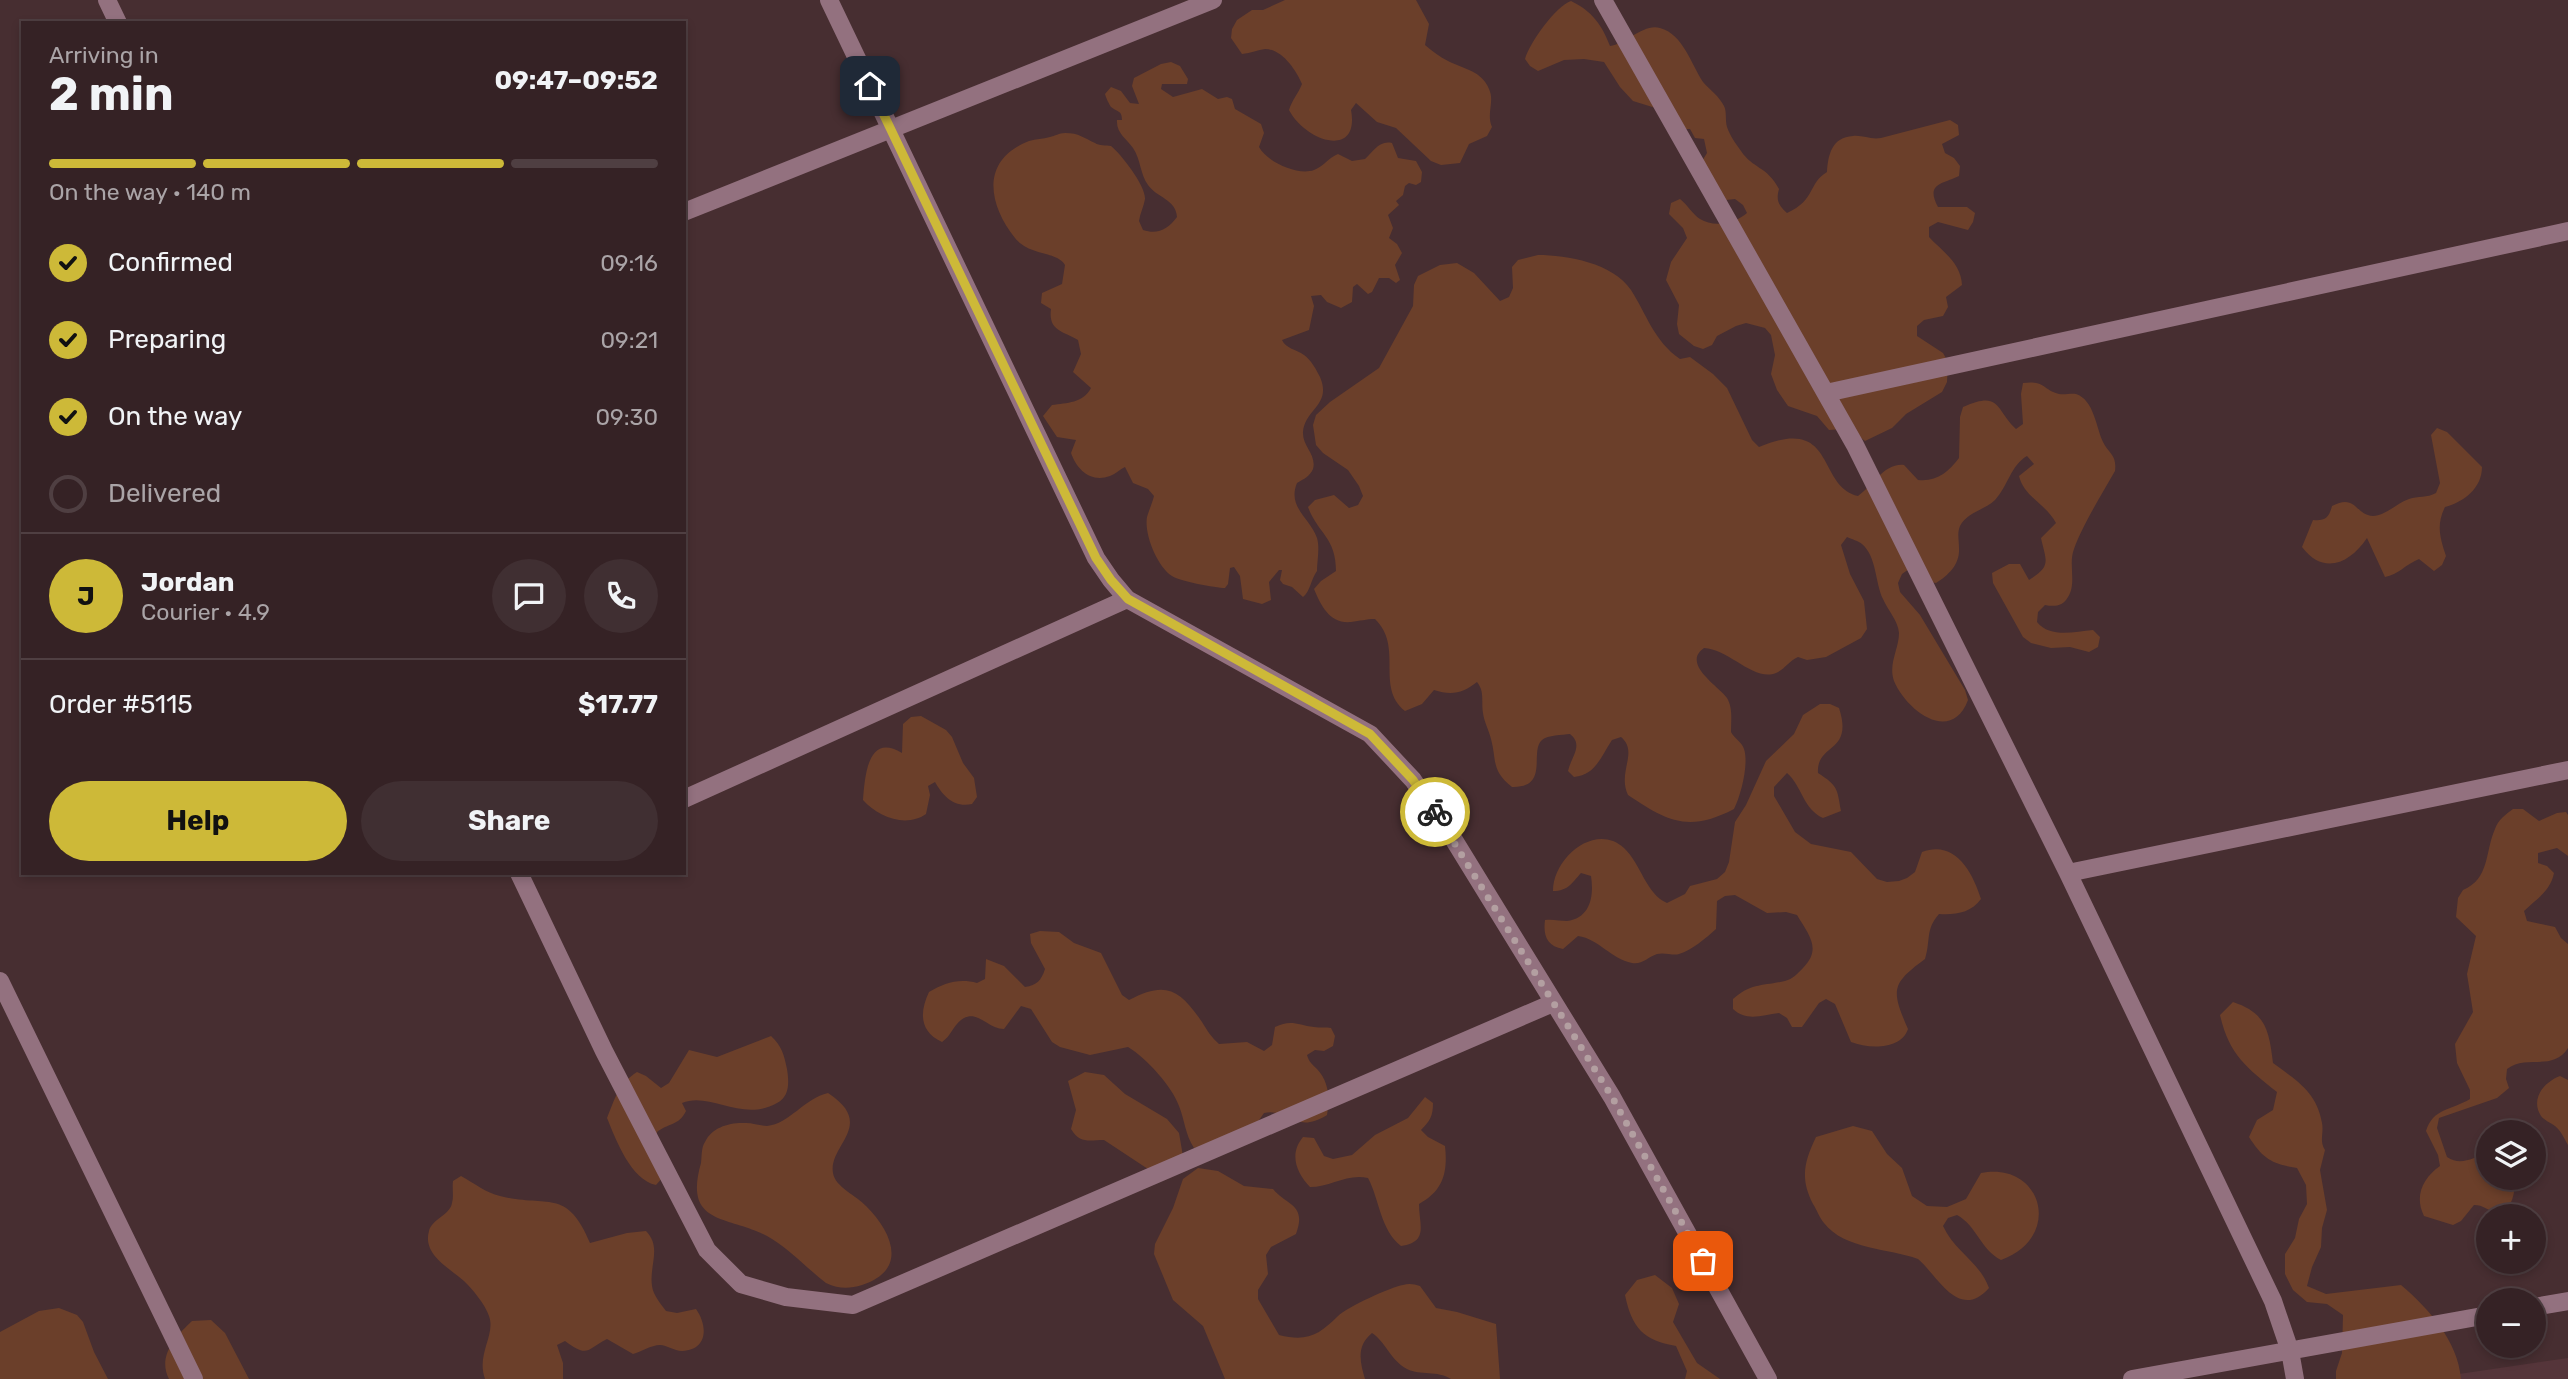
<!DOCTYPE html>
<html lang="en">
<head>
<meta charset="utf-8">
<style>
	:root { --surface:#352225; --page:#402f32; --text:#f1f3f6; --muted:#aaa4a7; --line:#4f3f42; --accent:#cdb938 }
	body { margin:0; font-family:Rubik,sans-serif; background:var(--page); color:var(--text); height:100vh; display:flex; flex-direction:column; font-size:26px; white-space:nowrap }
	* { box-sizing:border-box; margin:0 }
	p { font-size:23px; color:var(--muted) }
	.icon { flex:none; width:38px; height:38px; fill:none; stroke:currentColor; stroke-width:2; stroke-linecap:round; stroke-linejoin:round }
	.map { position:relative; flex:1; overflow:hidden }
	.panel { position:absolute; left:21px; top:21px; width:665px; height:854px; display:flex; flex-direction:column; background:var(--surface); border-radius:0px; box-shadow:0 4px 10px #0003,0 0 0 2px var(--line) }
	.panel>* { flex:none }
	.buttons { position:absolute; left:2476px; top:1120px; display:grid; gap:14px }
	.buttons a { display:grid; place-items:center; width:70px; height:70px; border-radius:50%; background:var(--surface); box-shadow:0 4px 10px #0003,0 0 0 2px var(--line); font-size:35px }
	.pin { position:absolute; display:grid; place-items:center; width:60px; height:60px; color:#fff; margin:-30px; border-radius:14px; box-shadow:0 4px 10px #0006 }
	.courier { position:absolute; display:grid; place-items:center; width:70px; height:70px; margin:-35px; border:5px solid #cdb938; border-radius:50%; background:#fff; color:#222; box-shadow:0 2px 9px #0007 }
	.summary em { font-style:normal; font-weight:700 }
	.summary div { display:flex; flex-direction:column-reverse }
	.summary { display:flex; align-items:center; justify-content:space-between; height:119px; padding:0 28px }
	h1 { font-size:46px; font-weight:700; line-height:52px }
	.bar { display:grid; grid-template-columns:repeat(4,1fr); gap:10px 7px; align-content:center; height:84px; padding:0 28px }
	.bar i { height:9px; border-radius:5px; background:var(--line) }
	.bar .on { background:var(--accent) }
	.bar p { grid-column:span 4 }
	.line { display:flex; align-items:center; gap:18px; padding:0 28px; border-top:2px solid var(--line) }
	.line div { flex:1 }
	.round { display:grid; place-items:center; flex:none; width:74px; height:74px; border-radius:37px; background:var(--page) }
	ol { padding:0 28px; list-style:none }
	li { display:flex; align-items:center; gap:21px; height:77px }
	li p { margin-inline-start:auto }
	li .icon { padding:7px; border-radius:50%; background:var(--accent); color:#111; stroke-width:4 }
	li:last-child { color:var(--muted) }
	li i { width:38px; height:38px; border:4px solid var(--line); border-radius:50% }
	.cta { display:flex; gap:14px; margin-top:auto; padding:14px 28px }
	.cta a { flex:1; height:80px; border-radius:42px; background:var(--accent); color:#111; font-size:28px; font-weight:700; line-height:80px; text-align:center }
	.cta a+a { background:var(--page); color:var(--text) }
	.map>svg:first-child { display:block }
	.built { fill:#55353a }
	.green { fill:#6b3f2a }
	.lines { fill:none; stroke-linecap:round; stroke-linejoin:round }
	.minor { stroke:#93717f; stroke-width:18 }
	.done { stroke:#b39fa1; stroke-width:7; stroke-dasharray:0 12.6 }
	.route { stroke:#cdb938; stroke-width:9 }
</style>
</head>
<body>
<div class="map">
<svg width="2568" height="1379" viewBox="0 0 2568 1379">
	<rect width="100%" height="100%" fill="#472e31"/>
	<path class="built" d="M 2568,1358 L 2568,1379 L 2425,1379 Z"/>
	<path class="green" d="M 1285,0 L 1416,0 L 1429,24 L 1425,45 C 1432,51 1440,57 1448,61 C 1464,69 1482,71 1489,89 C 1495,102 1486,113 1492,127 L 1487,136 L 1469,144 L 1460,163 L 1441,165 L 1431,161 L 1396,128 L 1377,122 L 1356,103 L 1351,110 C 1360,159 1306,142 1289,110 C 1292,100 1298,94 1302,84 C 1296,70 1282,49 1265,49 C 1258,50 1251,53 1242,54 L 1231,38 L 1232,29 L 1237,20 L 1252,10 L 1263,10 Z
		M 1571,1 C 1592,11 1602,25 1610,46 C 1626,44 1644,23 1660,28 C 1683,34 1691,64 1703,82 C 1710,90 1719,96 1724,106 C 1727,112 1725,120 1727,127 C 1730,136 1736,144 1741,151 C 1753,169 1767,166 1779,189 C 1776,200 1778,205 1787,213 C 1816,200 1808,183 1827,172 C 1828,155 1832,137 1853,136 C 1863,135 1871,140 1881,138 L 1950,120 L 1958,125 L 1959,135 L 1942,144 L 1945,153 L 1954,158 L 1960,166 L 1959,176 C 1943,184 1925,183 1938,207 L 1967,207 L 1975,213 L 1973,222 L 1968,230 L 1938,222 L 1929,227 L 1929,237 C 1943,252 1961,263 1962,285 L 1946,297 L 1948,307 L 1943,316 L 1924,320 L 1917,326 L 1917,336 L 1943,353 L 1948,362 L 1947,382 L 1942,392 L 1906,414 L 1892,428 L 1865,441 C 1854,432 1843,428 1829,430 L 1817,416 L 1788,406 L 1777,390 L 1771,374 L 1775,355 L 1771,335 L 1765,328 L 1746,323 L 1736,326 L 1717,336 L 1712,345 L 1703,349 L 1694,346 L 1679,334 L 1677,324 L 1679,305 L 1666,280 L 1671,262 L 1687,238 L 1683,228 L 1669,214 L 1671,203 L 1680,199 C 1688,205 1692,214 1700,219 C 1714,228 1736,223 1747,213 L 1743,205 L 1735,199 L 1726,200 L 1696,171 L 1707,153 L 1704,139 L 1695,138 L 1690,129 L 1682,129 L 1662,110 L 1633,101 L 1620,87 L 1604,62 L 1584,59 L 1564,60 L 1538,71 L 1530,66 L 1525,59 C 1530,42 1556,6 1571,1 Z
		M 1171,62 L 1180,66 L 1188,79 L 1187,84 L 1162,84 L 1161,89 L 1173,97 L 1202,89 L 1218,99 L 1227,97 L 1232,99 L 1235,109 L 1261,124 L 1264,133 L 1259,147 C 1267,162 1298,176 1314,170 C 1323,167 1328,158 1338,154 L 1352,161 L 1365,159 C 1373,152 1379,140 1392,143 L 1398,158 L 1416,161 L 1422,172 L 1421,182 L 1416,185 L 1409,183 L 1405,186 L 1403,195 L 1396,201 L 1399,205 L 1388,215 L 1393,228 L 1389,238 L 1397,244 L 1402,253 L 1395,265 L 1400,280 L 1396,283 L 1389,278 L 1379,278 L 1372,292 L 1368,294 L 1357,284 L 1353,287 L 1352,302 L 1341,308 L 1327,302 L 1321,295 L 1311,296 L 1314,306 L 1309,330 L 1282,340 C 1286,349 1296,349 1304,355 C 1311,360 1316,369 1320,377 C 1332,405 1305,409 1303,432 C 1302,446 1317,455 1313,469 C 1310,476 1304,479 1297,483 C 1287,507 1310,518 1317,538 C 1320,548 1317,561 1317,571 C 1311,579 1310,592 1303,597 L 1292,587 L 1283,584 L 1280,580 L 1282,570 L 1279,570 L 1269,582 L 1271,600 L 1262,604 L 1243,599 L 1240,576 L 1234,567 L 1230,568 L 1228,584 L 1225,588 C 1216,588 1179,581 1172,576 C 1157,566 1144,534 1147,517 C 1149,510 1152,504 1154,496 L 1148,489 L 1133,483 L 1125,467 C 1120,469 1116,474 1110,476 C 1091,483 1077,470 1071,453 L 1076,440 L 1057,437 L 1043,416 L 1052,405 C 1067,403 1083,403 1091,388 L 1073,372 L 1081,354 L 1078,340 C 1063,331 1048,331 1051,309 L 1041,303 L 1042,293 L 1062,284 L 1065,265 C 1057,251 1029,256 1015,238 C 988,204 980,160 1029,141 C 1036,139 1043,139 1050,137 C 1055,136 1059,133 1065,133 C 1079,133 1084,138 1095,143 C 1099,146 1106,145 1111,146 C 1121,154 1146,186 1145,199 C 1144,206 1140,213 1139,221 L 1143,230 C 1158,235 1168,229 1177,217 C 1176,199 1157,198 1148,185 C 1140,174 1141,160 1133,148 C 1127,139 1116,133 1117,120 L 1122,120 C 1122,110 1117,112 1111,107 C 1109,104 1106,98 1105,94 L 1111,87 L 1121,91 L 1130,103 L 1139,104 L 1132,86 L 1134,78 L 1161,64 Z
		M 1538,255 C 1567,255 1613,263 1631,290 C 1647,315 1654,341 1680,359 L 1690,357 L 1713,374 L 1727,388 L 1752,440 L 1759,447 C 1837,414 1816,486 1858,496 C 1874,485 1884,463 1904,465 L 1918,480 C 1937,482 1948,472 1959,458 L 1960,417 L 1963,407 C 2001,390 1995,409 2016,429 L 2023,424 L 2021,394 L 2023,383 C 2045,380 2043,390 2059,394 C 2065,395 2071,393 2076,394 C 2094,400 2096,427 2103,442 C 2109,454 2117,455 2115,471 C 2102,494 2083,524 2074,549 C 2068,564 2077,583 2068,597 C 2063,606 2055,607 2045,605 L 2038,612 L 2037,622 C 2050,638 2073,632 2093,630 L 2100,637 L 2098,647 L 2089,652 L 2070,647 L 2051,648 L 2031,643 L 2023,637 L 1993,583 L 1992,573 L 2009,564 L 2020,564 L 2029,580 C 2052,566 2046,561 2041,538 L 2056,523 C 2046,504 2024,497 2019,476 L 2034,464 L 2027,456 C 2011,465 2008,486 1995,500 C 1985,510 1967,512 1960,526 C 1957,533 1959,540 1959,548 C 1960,564 1949,575 1936,583 L 1925,581 L 1909,569 L 1902,574 L 1898,583 L 1900,592 L 1920,615 L 1965,690 L 1968,700 C 1951,745 1906,710 1894,681 C 1888,664 1899,649 1899,633 C 1898,620 1888,611 1883,599 C 1875,583 1877,557 1862,544 C 1859,541 1851,539 1847,537 L 1841,545 L 1850,574 L 1864,601 L 1867,629 L 1861,638 L 1826,657 L 1807,660 L 1798,657 C 1789,661 1785,669 1776,673 C 1754,682 1729,649 1704,648 C 1681,664 1719,686 1727,698 C 1733,708 1731,720 1731,732 C 1734,738 1742,742 1744,749 C 1749,764 1741,795 1734,809 C 1688,833 1667,821 1628,795 C 1617,772 1639,752 1621,737 L 1612,740 C 1601,756 1596,775 1574,777 L 1568,771 C 1571,757 1584,745 1570,734 C 1562,735 1548,735 1542,740 C 1529,751 1550,788 1512,787 C 1491,770 1497,762 1491,739 C 1489,730 1484,722 1483,713 C 1481,701 1485,692 1477,682 C 1463,693 1452,696 1434,690 L 1422,704 L 1405,711 C 1375,687 1404,647 1375,619 C 1366,619 1360,621 1351,622 C 1330,624 1321,606 1314,589 L 1321,581 L 1336,571 C 1336,537 1318,534 1308,507 L 1315,500 L 1334,495 L 1349,508 L 1358,505 L 1363,496 L 1359,486 L 1348,470 L 1323,453 L 1316,445 L 1313,425 L 1316,415 L 1330,402 L 1379,368 L 1413,306 L 1414,285 L 1418,276 L 1440,265 L 1457,263 L 1474,273 L 1500,301 L 1509,297 L 1513,288 L 1512,267 L 1518,260 Z
		M 2437,428 L 2447,432 L 2482,467 C 2482,488 2464,502 2445,507 C 2436,525 2440,538 2446,556 L 2442,565 L 2434,571 L 2419,559 C 2406,564 2398,575 2385,577 L 2367,538 C 2350,563 2324,576 2302,547 L 2313,520 C 2325,521 2329,518 2332,506 C 2356,493 2355,515 2373,516 C 2385,516 2397,503 2409,499 C 2418,496 2427,498 2436,493 L 2440,483 L 2431,435 Z
		M 1820,704 L 1830,704 L 1839,708 C 1854,754 1816,743 1818,773 C 1838,786 1837,788 1841,811 L 1823,818 C 1803,809 1802,786 1787,773 L 1774,787 L 1774,796 L 1795,832 L 1811,844 L 1851,852 L 1877,879 L 1887,882 L 1899,881 L 1907,878 L 1915,872 L 1922,852 C 1955,840 1972,871 1981,899 C 1971,913 1955,915 1939,914 C 1925,930 1931,940 1925,959 C 1891,984 1891,990 1908,1029 C 1901,1050 1869,1049 1851,1042 L 1835,1004 L 1826,999 L 1819,1003 L 1802,1027 L 1792,1027 L 1787,1018 L 1779,1013 C 1762,1015 1747,1022 1733,1009 L 1733,999 C 1751,983 1763,986 1785,981 C 1793,979 1797,974 1803,968 C 1822,949 1809,935 1797,915 L 1786,912 L 1767,913 L 1735,895 L 1725,896 L 1717,901 L 1716,929 C 1706,938 1692,950 1679,954 C 1673,956 1665,952 1657,954 C 1648,957 1642,965 1632,963 C 1611,959 1599,939 1578,936 L 1563,949 C 1547,946 1543,936 1545,920 C 1553,919 1560,921 1567,921 C 1591,918 1594,895 1591,876 L 1581,873 C 1572,883 1568,891 1553,891 C 1553,858 1595,822 1624,848 C 1641,864 1646,894 1667,903 L 1685,894 L 1690,886 L 1717,879 L 1725,872 L 1729,862 L 1735,822 L 1746,805 L 1766,761 L 1794,734 L 1803,715 Z
		M 921,716 L 946,730 L 952,737 L 963,763 L 974,778 L 977,797 L 972,804 C 954,808 943,796 935,782 L 928,786 L 930,795 L 926,814 C 906,828 878,817 863,800 C 865,775 868,732 902,753 L 903,724 L 911,717 Z
		M 2513,809 L 2523,809 L 2539,821 L 2557,813 L 2566,812 L 2568,815 L 2568,856 L 2557,848 L 2538,853 L 2538,863 L 2547,866 L 2554,873 C 2550,892 2537,898 2524,911 L 2527,921 L 2555,927 L 2561,938 L 2568,944 L 2568,1048 C 2553,1072 2526,1054 2507,1069 L 2506,1079 L 2509,1088 L 2497,1098 L 2439,1118 L 2437,1128 L 2447,1157 C 2462,1167 2473,1156 2488,1155 L 2488,1178 L 2513,1178 C 2517,1190 2512,1215 2494,1211 C 2486,1210 2484,1205 2474,1205 L 2461,1221 L 2453,1225 L 2424,1216 C 2414,1196 2423,1178 2440,1166 L 2438,1155 L 2426,1131 C 2433,1108 2452,1110 2470,1099 L 2470,1090 L 2457,1063 L 2455,1044 L 2473,1012 L 2467,974 L 2476,936 L 2456,917 L 2458,898 L 2463,890 C 2490,879 2485,851 2495,829 C 2498,820 2506,814 2513,809 Z
		M 1040,931 L 1059,932 L 1074,943 L 1101,953 L 1122,995 L 1129,1000 C 1165,981 1179,988 1202,1022 C 1207,1030 1211,1037 1219,1044 L 1247,1042 L 1264,1051 L 1272,1045 L 1275,1027 C 1291,1019 1298,1025 1314,1027 C 1320,1028 1326,1027 1331,1028 L 1335,1036 L 1333,1046 L 1324,1051 L 1315,1050 L 1307,1055 C 1309,1062 1312,1064 1317,1069 C 1329,1082 1330,1098 1327,1115 C 1295,1135 1290,1108 1264,1113 L 1248,1136 L 1194,1148 C 1185,1134 1185,1121 1179,1106 C 1172,1086 1146,1058 1128,1047 L 1090,1055 L 1060,1047 L 1052,1042 L 1031,1009 L 1021,1006 L 1004,1029 C 987,1029 977,1008 961,1020 C 953,1026 951,1036 942,1042 C 920,1032 919,1013 929,992 C 944,983 959,978 977,983 L 985,979 L 986,959 L 1004,966 L 1025,987 C 1037,985 1041,981 1045,969 L 1031,943 L 1030,934 Z
		M 2233,1002 C 2266,1013 2269,1030 2273,1063 C 2296,1080 2317,1092 2322,1123 C 2324,1133 2319,1141 2325,1150 L 2320,1170 L 2327,1210 L 2322,1228 L 2321,1247 L 2312,1267 L 2307,1286 L 2326,1294 L 2401,1285 C 2429,1309 2458,1341 2461,1379 L 2336,1379 L 2336,1371 L 2342,1353 L 2343,1315 L 2327,1304 L 2307,1302 L 2293,1290 L 2285,1274 L 2285,1254 L 2295,1238 L 2299,1219 L 2307,1204 L 2306,1185 L 2297,1168 C 2272,1164 2263,1159 2249,1137 L 2257,1120 L 2273,1110 L 2277,1092 C 2247,1068 2229,1055 2220,1015 Z
		M 771,1036 C 782,1046 784,1055 787,1069 C 789,1082 790,1096 777,1103 C 742,1123 710,1091 682,1103 L 686,1111 C 679,1126 668,1123 657,1132 L 656,1141 L 663,1177 L 656,1185 C 631,1180 616,1140 607,1118 C 615,1099 618,1084 637,1072 L 646,1076 L 661,1088 L 669,1083 L 689,1050 L 717,1057 Z
		M 1085,1072 L 1104,1075 L 1125,1094 L 1167,1119 L 1179,1133 L 1184,1162 L 1151,1171 L 1104,1140 C 1089,1140 1080,1144 1071,1129 L 1076,1110 L 1068,1081 Z
		M 2560,1076 L 2568,1080 L 2568,1145 C 2564,1138 2561,1131 2555,1126 C 2550,1122 2545,1121 2541,1116 C 2530,1099 2544,1082 2560,1076 Z
		M 828,1093 C 877,1125 828,1145 833,1173 C 835,1187 857,1196 866,1206 C 893,1233 908,1270 862,1285 C 849,1289 839,1289 826,1283 C 808,1269 791,1251 772,1239 C 733,1214 682,1229 701,1163 C 702,1156 701,1148 705,1142 C 712,1127 730,1122 746,1123 C 753,1123 761,1126 767,1126 C 789,1124 805,1098 828,1093 Z
		M 1425,1097 L 1433,1103 C 1433,1116 1430,1121 1421,1130 L 1428,1137 L 1445,1146 C 1448,1173 1443,1191 1419,1204 C 1419,1225 1429,1242 1401,1246 C 1380,1229 1380,1201 1368,1178 C 1348,1173 1330,1187 1310,1187 C 1296,1172 1289,1154 1303,1137 L 1314,1138 L 1324,1156 L 1333,1159 L 1352,1155 L 1375,1135 L 1408,1118 Z
		M 1853,1126 L 1872,1131 L 1887,1154 L 1902,1168 L 1912,1196 L 1927,1206 L 1947,1207 L 1966,1199 L 1981,1173 C 2042,1161 2064,1237 2001,1260 C 1981,1250 1976,1225 1957,1215 L 1948,1218 L 1943,1226 C 1955,1252 1979,1261 1989,1288 C 1959,1322 1937,1275 1918,1259 C 1889,1248 1845,1250 1824,1223 C 1819,1217 1817,1210 1813,1204 C 1800,1179 1804,1162 1816,1137 Z
		M 1198,1168 L 1218,1171 L 1244,1186 L 1273,1189 C 1287,1206 1307,1204 1296,1234 L 1271,1247 L 1266,1255 L 1268,1274 L 1258,1290 L 1258,1299 L 1279,1335 C 1307,1342 1319,1335 1338,1316 C 1347,1307 1391,1287 1403,1285 C 1409,1283 1414,1284 1420,1286 L 1436,1308 L 1457,1312 L 1496,1324 L 1500,1379 L 1451,1379 C 1437,1370 1421,1376 1407,1369 C 1390,1360 1386,1342 1372,1333 C 1356,1346 1360,1362 1365,1379 L 1225,1379 L 1203,1326 L 1173,1300 L 1154,1254 L 1155,1244 L 1173,1208 L 1183,1179 Z
		M 461,1176 C 474,1183 486,1193 500,1196 C 547,1208 567,1187 590,1243 L 627,1233 L 646,1231 C 662,1247 649,1266 652,1286 C 653,1295 661,1304 666,1311 L 677,1313 L 696,1309 C 708,1326 708,1350 682,1351 C 674,1351 667,1345 660,1345 C 651,1345 641,1352 633,1354 L 607,1339 C 586,1350 588,1358 565,1341 L 557,1345 L 563,1363 L 563,1379 L 485,1379 C 476,1354 496,1335 489,1316 C 485,1304 473,1290 464,1281 C 451,1269 422,1255 429,1231 C 432,1219 450,1215 452,1203 C 454,1196 452,1189 453,1181 Z
		M 1655,1275 L 1672,1288 L 1679,1304 L 1673,1322 L 1697,1363 L 1720,1379 L 1685,1379 L 1687,1371 L 1676,1346 C 1643,1340 1632,1328 1625,1295 L 1637,1280 Z
		M 59,1308 L 77,1315 L 83,1322 L 94,1352 L 108,1379 L 0,1379 L 0,1332 L 39,1311 Z
		M 211,1320 L 225,1333 L 249,1379 L 169,1379 C 157,1356 176,1336 192,1321 Z"/>
	<g class="lines">
		<path class="minor" d="M 107,0 L 118,23
			M 829,0 L 1096,558 L 1111,580 L 1127,599 L 1370,734 L 1413,780 L 1454,840 L 1612,1097 L 1768,1379
			M 1603,0 L 1855,445 L 2068,873 L 2273,1301 L 2290,1351 L 2295,1379
			M 684,212 L 1213,0
			M 1826,393 L 2568,231
			M 684,799 L 1127,599
			M 519,873 L 604,1051 L 707,1250 L 741,1284 L 786,1297 L 853,1305 L 1553,1003
			M 2068,873 L 2568,770
			M 0,981 L 194,1379
			M 2534,1307 L 2568,1301
			M 2132,1379 L 2488,1315"/>
	</g>
	<g class="lines">
		<path class="done" d="M 1435,812 L 1612,1097 L 1703,1261"/>
		<path class="route" d="M 870,86 L 1096,558 L 1111,580 L 1128,599 L 1370,734 L 1413,780 L 1435,812"/>
	</g>
</svg>
<div class="buttons">
<a><svg class="icon" aria-label="layers" viewBox="0 0 24 24"><path d="M12 4l9 5-9 5-9-5zM3 14l9 5 9-5"/></svg></a>
<a>+</a>
<a>−</a>
</div>
<div class="pin" style="left:1703px;top:1261px;background:#ea580c"><svg class="icon" aria-label="bag" viewBox="0 0 24 24"><path d="M5 8h14l-1 12H6zM9 8a3 3 0 0 1 6 0"/></svg></div>
<div class="pin" style="left:870px;top:86px;background:#1f2937"><svg class="icon" aria-label="home" viewBox="0 0 24 24"><path d="M3 11l9-7 9 7M6 9v11h12V9"/></svg></div>
<div class="courier" style="left:1435px;top:812px"><svg class="icon" aria-label="bike" viewBox="0 0 24 24"><circle cx="6" cy="16" r="4"/><circle cx="18" cy="16" r="4"/><path d="M6 16l4-8h5l3 8M10 8l3 8H6M13 5h3"/></svg></div>
<section class="panel">
<div class="summary"><div><h1>2 min</h1><p>Arriving in</p></div><em>09:47–09:52</em></div>
<div class="bar"><i class="on"></i><i class="on"></i><i class="on"></i><i></i><p>On the way · 140 m</p></div>
<ol>
<li><svg class="icon" aria-label="check" viewBox="0 0 24 24"><path d="M5 12l5 5 9-10"/></svg>Confirmed<p>09:16</p></li>
<li><svg class="icon" aria-label="check" viewBox="0 0 24 24"><path d="M5 12l5 5 9-10"/></svg>Preparing<p>09:21</p></li>
<li><svg class="icon" aria-label="check" viewBox="0 0 24 24"><path d="M5 12l5 5 9-10"/></svg>On the way<p>09:30</p></li>
<li><i></i>Delivered</li>
</ol>
<div class="line" style="height:126px"><b class="round" style="background:var(--accent);color:#111">J</b><div><b>Jordan</b><p>Courier · 4.9</p></div><a class="round"><svg class="icon" aria-label="chat" viewBox="0 0 24 24"><path d="M4 5h16v11H9l-5 4z"/></svg></a><a class="round"><svg class="icon" aria-label="phone" viewBox="0 0 24 24"><path d="M5 4h4l2 5-3 2q2 4 5 5l2-3 5 2v4C11 20 4 13 5 4z"/></svg></a></div>
<div class="line" style="height:91px"><div>Order #5115</div><b>$17.77</b></div>
<div class="cta"><a>Help</a><a>Share</a></div>
</section>
</div>
</body>
</html>
